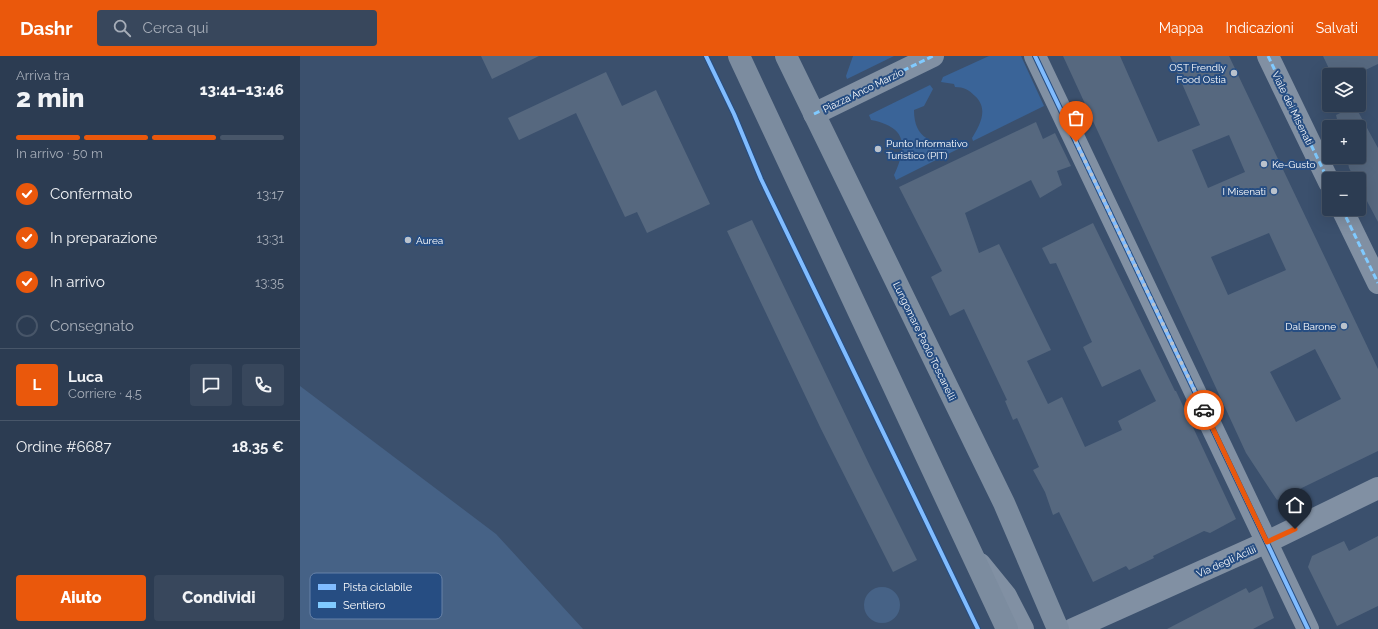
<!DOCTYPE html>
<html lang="it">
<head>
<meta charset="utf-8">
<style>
	:root { --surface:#2c3c52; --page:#38475c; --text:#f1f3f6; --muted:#a6adb8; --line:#485669; --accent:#ea580c }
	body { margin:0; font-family:Raleway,sans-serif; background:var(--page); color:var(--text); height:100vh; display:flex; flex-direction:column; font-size:15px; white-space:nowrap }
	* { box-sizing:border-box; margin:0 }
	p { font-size:13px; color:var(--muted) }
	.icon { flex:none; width:22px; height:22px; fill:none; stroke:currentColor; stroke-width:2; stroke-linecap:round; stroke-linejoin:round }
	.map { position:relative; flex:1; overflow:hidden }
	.details { display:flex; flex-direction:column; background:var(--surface); width:300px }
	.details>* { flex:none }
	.controls { position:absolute; left:1022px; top:12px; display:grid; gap:8px }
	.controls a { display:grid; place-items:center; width:44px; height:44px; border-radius:4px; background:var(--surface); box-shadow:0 4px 16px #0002,0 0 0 1px var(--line); font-size:20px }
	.pin { position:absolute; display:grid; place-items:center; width:34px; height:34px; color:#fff; margin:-41px -17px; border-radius:50% 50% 50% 0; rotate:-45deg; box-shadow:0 0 4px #0007 }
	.pin .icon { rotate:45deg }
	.courier { position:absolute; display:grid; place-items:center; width:40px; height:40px; margin:-20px; border:3px solid #ea580c; border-radius:50%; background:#fff; color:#222; box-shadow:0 1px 5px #0007 }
	.summary em { font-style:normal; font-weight:800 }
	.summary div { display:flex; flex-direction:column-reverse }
	.summary { display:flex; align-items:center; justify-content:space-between; height:68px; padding:0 16px }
	h1 { font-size:26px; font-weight:800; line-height:30px }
	.bar { display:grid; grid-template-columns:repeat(4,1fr); gap:6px 4px; align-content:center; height:48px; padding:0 16px }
	.bar i { height:5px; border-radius:3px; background:var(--line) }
	.bar .active { background:var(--accent) }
	.bar p { grid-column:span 4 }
	.line { display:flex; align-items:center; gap:10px; padding:0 16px; border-top:1px solid var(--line) }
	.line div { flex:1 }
	.round { display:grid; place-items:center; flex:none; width:42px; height:42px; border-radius:4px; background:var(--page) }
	ol { padding:0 16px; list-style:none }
	li { display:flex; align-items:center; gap:12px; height:44px }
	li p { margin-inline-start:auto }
	li .icon { padding:4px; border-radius:50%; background:var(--accent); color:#fff; stroke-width:4 }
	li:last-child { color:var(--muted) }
	li i { width:22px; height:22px; border:2px solid var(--line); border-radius:50% }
	.action { display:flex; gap:8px; margin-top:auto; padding:8px 16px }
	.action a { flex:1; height:46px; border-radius:4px; background:var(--accent); color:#fff; font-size:16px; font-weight:800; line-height:46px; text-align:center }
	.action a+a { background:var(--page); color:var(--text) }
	header { display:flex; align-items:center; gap:24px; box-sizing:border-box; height:56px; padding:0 20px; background:var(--accent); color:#fff }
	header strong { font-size:19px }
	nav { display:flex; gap:22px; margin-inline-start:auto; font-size:14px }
	.search { width:280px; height:36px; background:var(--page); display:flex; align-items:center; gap:10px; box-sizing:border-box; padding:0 14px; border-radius:4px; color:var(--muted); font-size:15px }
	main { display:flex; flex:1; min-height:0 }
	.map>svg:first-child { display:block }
	.green { fill:#3a6498 }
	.water { fill:#466286 }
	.building { fill:#56687f; fill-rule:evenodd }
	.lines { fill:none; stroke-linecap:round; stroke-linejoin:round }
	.street { stroke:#8190a3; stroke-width:22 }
	.secondary { stroke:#7c8c9f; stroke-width:22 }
	.quiet { stroke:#80caff; stroke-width:3; stroke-dasharray:6 3; stroke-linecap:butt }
	.cycleway-casing { stroke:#264d82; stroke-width:6 }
	.cycleway { stroke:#80bcff; stroke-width:4 }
	.done { stroke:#bac2cc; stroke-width:4; stroke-dasharray:0 7.2 }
	.route { stroke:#ea580c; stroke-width:5 }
	.poi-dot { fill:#bac2cc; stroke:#264d82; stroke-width:1.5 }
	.labels { text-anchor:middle; stroke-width:4; stroke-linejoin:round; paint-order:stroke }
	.poi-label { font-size:10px; fill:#fff; stroke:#264d82; text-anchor:end }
	.street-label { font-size:10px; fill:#fff; stroke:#264d82 }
	.key { fill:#264d82; stroke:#6782a8; stroke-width:1 }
	.key-label { font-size:11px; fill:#fff }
</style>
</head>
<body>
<header>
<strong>Dashr</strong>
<div class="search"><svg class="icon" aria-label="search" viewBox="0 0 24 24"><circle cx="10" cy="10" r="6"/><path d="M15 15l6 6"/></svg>Cerca qui</div>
<nav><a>Mappa</a><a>Indicazioni</a><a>Salvati</a></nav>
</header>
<main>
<section class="details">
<div class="summary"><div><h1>2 min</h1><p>Arriva tra</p></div><em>13:41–13:46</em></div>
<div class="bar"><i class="active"></i><i class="active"></i><i class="active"></i><i></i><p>In arrivo · 50 m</p></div>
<ol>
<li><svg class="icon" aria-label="check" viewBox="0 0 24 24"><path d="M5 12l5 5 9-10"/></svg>Confermato<p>13:17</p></li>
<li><svg class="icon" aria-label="check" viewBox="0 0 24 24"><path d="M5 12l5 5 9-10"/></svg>In preparazione<p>13:31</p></li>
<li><svg class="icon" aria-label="check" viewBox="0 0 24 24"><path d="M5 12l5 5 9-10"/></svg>In arrivo<p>13:35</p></li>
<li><i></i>Consegnato</li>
</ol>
<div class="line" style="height:72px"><b class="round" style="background:var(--accent);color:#fff">L</b><div><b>Luca</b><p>Corriere · 4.5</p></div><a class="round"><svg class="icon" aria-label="chat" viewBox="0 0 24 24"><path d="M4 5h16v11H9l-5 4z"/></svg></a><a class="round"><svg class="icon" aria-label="phone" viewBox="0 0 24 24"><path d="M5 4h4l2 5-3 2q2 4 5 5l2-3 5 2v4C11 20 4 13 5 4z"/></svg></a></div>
<div class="line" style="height:52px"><div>Ordine #6687</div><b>18.35 €</b></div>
<div class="action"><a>Aiuto</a><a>Condividi</a></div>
</section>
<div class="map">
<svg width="1078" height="573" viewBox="0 0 1078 573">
	<rect width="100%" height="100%" fill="#3b506d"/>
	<path class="green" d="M 553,0 L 594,0 L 547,23 L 546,20 Z
		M 689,0 L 721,0 L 744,50 L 673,85 L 672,82 C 680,69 689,53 675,40 C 669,34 664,31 655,31 L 654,28 L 641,26 L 643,21 Z
		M 630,29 L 633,33 L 624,50 L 614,54 C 614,83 632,88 658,89 L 660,92 L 596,124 L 594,119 C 607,91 608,71 571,64 L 569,59 Z"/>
	<path class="water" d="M 0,330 L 196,478 L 283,573 L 0,573 Z
		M564 549a18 18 0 1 1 36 0a18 18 0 1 1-36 0Z"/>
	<path class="building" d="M 181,0 L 239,0 L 192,23 Z
		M 763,0 L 820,0 L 858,86 L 900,69 L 870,0 L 929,0 L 1078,313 L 1078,395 L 977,444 L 946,397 ZM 929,79 L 945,116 L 908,132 L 892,94 ZM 969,177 L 986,214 L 928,239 L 911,201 ZM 1015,293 L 1041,343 L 996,366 L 970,316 Z
		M 1023,0 L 1078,0 L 1078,8 L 1055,19 L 1032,19 Z
		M 306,16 L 322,50 L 356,34 L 410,148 L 347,177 L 337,156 L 325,161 L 276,57 L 219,84 L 208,62 Z
		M 1055,50 L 1078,92 L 1078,166 L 1059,130 L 1059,123 L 1055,123 L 1049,112 L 1047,101 L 1059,101 L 1059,71 L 1039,71 L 1036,59 Z
		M 736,66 L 743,83 L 755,77 L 771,110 L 757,115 L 762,129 L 740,142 L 731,124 L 665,157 L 679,197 L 699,188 L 751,294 L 727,305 L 748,348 L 762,341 L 785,391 L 822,374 L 818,365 L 856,345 L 840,313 L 802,331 L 783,291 L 792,286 L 756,207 L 750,208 L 742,192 L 793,167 L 875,335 L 876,335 L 936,463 L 910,477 L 904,475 L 853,500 L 854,502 L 829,514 L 826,510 L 793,526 L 759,456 L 753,459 L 745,436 L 733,414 L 739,411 L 717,362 L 713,364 L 705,345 L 707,344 L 664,253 L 650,260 L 631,221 L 642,215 L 599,131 Z
		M 452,164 L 570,410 L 617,504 L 593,516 L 521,373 L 427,175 Z
		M 1078,480 L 1078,550 L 1037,570 L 1008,511 L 1012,500 L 1044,485 L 1049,495 Z
		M 962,530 L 974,562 L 953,573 L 867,573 L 946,532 L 949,537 Z"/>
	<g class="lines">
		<path class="street" d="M 735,0 L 1008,573
			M 968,0 L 1029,126
			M 514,58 L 633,0
			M 1042,153 L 1078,227
			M 680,508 L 706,540 L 723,573
			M 773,573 L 967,486 L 1078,432"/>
		<path class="secondary" d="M 439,0 L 707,573
			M 486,0 L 704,447 L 758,573"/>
		<path class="quiet" d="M 968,0 L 1029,126
			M 514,58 L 633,0
			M 1042,153 L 1078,227"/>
		<defs>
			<path id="cycleway" d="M 406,0 L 434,58 L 461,123 L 678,573
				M 735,0 L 1008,573"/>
		</defs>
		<use href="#cycleway" class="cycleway-casing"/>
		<use href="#cycleway" class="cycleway"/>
	</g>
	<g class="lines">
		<path class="done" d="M 776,86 L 904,354"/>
		<path class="route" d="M 904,354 L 967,486 L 995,473"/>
	</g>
	<g class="poi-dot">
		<circle cx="934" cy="17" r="4"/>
		<circle cx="578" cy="93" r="4"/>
		<circle cx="964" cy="108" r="4"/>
		<circle cx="974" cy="135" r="4"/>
		<circle cx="108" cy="184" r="4"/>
		<circle cx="1044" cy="270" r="4"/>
	</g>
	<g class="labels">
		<g class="poi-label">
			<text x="926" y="15">OST Frendly<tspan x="926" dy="12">Food Ostia</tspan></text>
			<text x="586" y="91" text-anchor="start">Punto Informativo<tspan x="586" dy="12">Turistico (PIT)</tspan></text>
			<text x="972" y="112" text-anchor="start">Ke-Gusto</text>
			<text x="966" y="139">I Misenati</text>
			<text x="116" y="188" text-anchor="start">Aurea</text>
			<text x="1036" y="274">Dal Barone</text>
		</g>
		<g class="street-label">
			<text transform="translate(563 34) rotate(-26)" y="4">Piazza Anco Marzio</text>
			<text transform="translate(993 52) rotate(64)" y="4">Viale dei Misenati</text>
			<text transform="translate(625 285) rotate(64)" y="4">Lungomare Paolo Toscanelli</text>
			<text transform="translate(926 505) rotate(-24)" y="4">Via degli Acilii</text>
		</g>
	</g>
	<rect x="10" y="517" width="132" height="46" rx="6" class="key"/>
	<rect x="18" y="528" width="18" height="6" fill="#80bcff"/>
	<rect x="18" y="546" width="18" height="6" fill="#80caff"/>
	<g class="key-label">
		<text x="43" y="535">Pista ciclabile</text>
		<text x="43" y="553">Sentiero</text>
	</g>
</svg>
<div class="controls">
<a><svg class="icon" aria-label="layers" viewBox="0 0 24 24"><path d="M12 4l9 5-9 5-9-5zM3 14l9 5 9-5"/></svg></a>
<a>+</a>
<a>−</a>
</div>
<div class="pin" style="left:776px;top:86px;background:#ea580c"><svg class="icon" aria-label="bag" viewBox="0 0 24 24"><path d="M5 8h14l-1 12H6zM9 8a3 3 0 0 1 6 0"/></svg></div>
<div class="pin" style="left:995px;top:473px;background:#1f2937"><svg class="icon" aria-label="home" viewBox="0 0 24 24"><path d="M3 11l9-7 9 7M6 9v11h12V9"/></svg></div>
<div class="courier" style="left:904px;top:354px"><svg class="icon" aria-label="car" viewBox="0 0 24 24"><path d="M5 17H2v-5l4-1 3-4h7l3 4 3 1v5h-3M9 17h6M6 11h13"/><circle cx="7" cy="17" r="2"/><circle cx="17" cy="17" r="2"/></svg></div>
</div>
</main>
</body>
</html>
